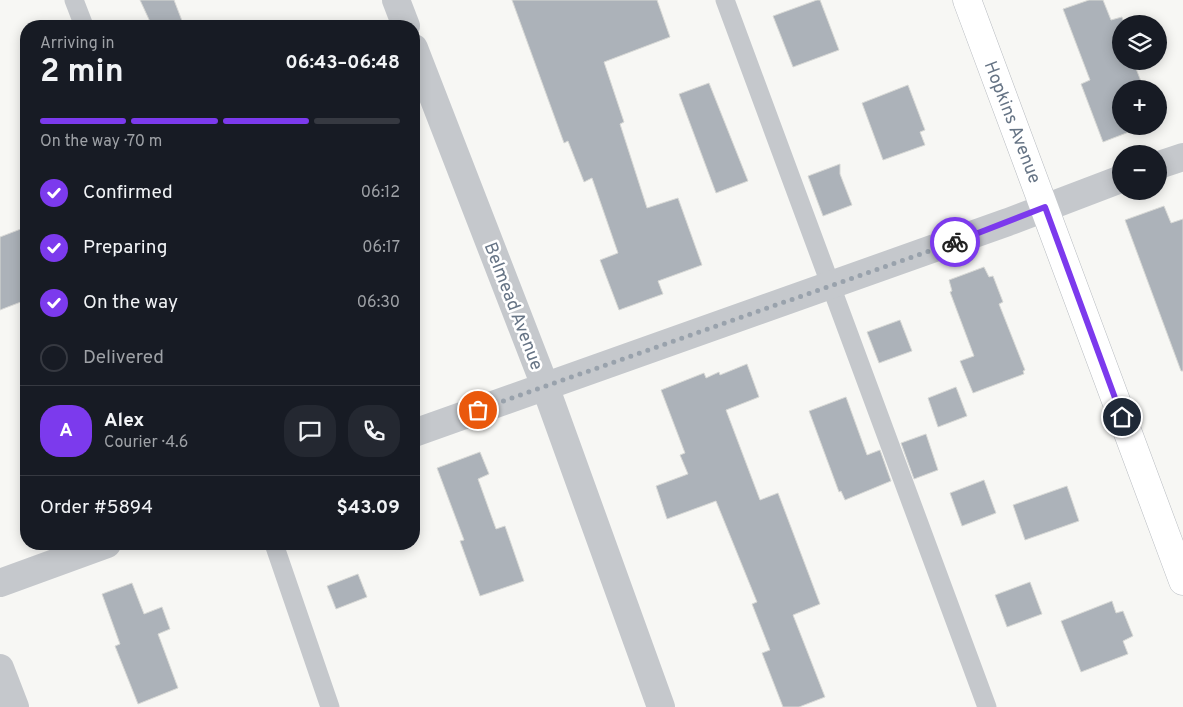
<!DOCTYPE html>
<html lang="en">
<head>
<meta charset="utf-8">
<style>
	:root { --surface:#171b24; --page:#242831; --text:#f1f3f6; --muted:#9ea1a6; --line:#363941; --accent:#7c3aed }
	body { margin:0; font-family:Overpass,sans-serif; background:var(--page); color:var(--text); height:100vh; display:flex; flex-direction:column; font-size:19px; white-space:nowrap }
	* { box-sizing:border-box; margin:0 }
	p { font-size:16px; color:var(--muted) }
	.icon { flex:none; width:28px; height:28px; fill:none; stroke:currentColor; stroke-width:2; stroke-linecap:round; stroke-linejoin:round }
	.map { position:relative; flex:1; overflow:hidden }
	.drawer { position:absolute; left:20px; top:20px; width:400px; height:530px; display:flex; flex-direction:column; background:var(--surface); border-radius:20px; box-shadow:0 2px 12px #0003 }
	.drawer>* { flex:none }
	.controls { position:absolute; left:1112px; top:15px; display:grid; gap:10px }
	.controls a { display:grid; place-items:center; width:55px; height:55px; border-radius:50%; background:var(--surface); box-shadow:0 2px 12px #0003; font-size:25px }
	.pin { position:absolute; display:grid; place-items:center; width:42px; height:42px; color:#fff; margin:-21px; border:2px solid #fff; border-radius:50%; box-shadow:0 1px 5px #0007 }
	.courier { position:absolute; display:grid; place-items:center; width:50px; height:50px; margin:-25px; border:4px solid #7c3aed; border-radius:50%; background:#fff; color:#222; box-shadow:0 1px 6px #0007 }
	.overview em { font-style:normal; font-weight:700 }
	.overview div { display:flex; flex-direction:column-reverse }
	.overview { display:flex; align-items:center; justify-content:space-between; height:85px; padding:0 20px }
	h1 { font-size:32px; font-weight:700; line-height:38px }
	.bar { display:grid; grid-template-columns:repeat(4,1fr); gap:8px 5px; align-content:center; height:60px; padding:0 20px }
	.bar i { height:6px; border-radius:4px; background:var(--line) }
	.bar .on { background:var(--accent) }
	.bar p { grid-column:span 4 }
	.line { display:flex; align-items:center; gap:12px; padding:0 20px; border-top:1px solid var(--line) }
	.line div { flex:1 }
	.round { display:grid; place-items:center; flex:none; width:52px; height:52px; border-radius:20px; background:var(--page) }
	ol { padding:0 20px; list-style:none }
	li { display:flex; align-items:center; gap:15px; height:55px }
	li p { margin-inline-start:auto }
	li .icon { padding:5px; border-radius:50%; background:var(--accent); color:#fff; stroke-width:4 }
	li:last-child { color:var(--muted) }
	li i { width:28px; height:28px; border:2px solid var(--line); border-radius:50% }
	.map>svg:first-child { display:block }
	.building { fill:#acb2b9; stroke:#d8d9d6 }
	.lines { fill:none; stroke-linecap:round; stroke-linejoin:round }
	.secondary-casing { stroke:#b7bbc0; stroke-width:29 }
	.lane { stroke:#c5c8cc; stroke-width:19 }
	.street { stroke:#c5c8cc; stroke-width:28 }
	.secondary { stroke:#fff; stroke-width:28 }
	.done { stroke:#99a2ac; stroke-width:5; stroke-dasharray:0 9 }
	.route { stroke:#7c3aed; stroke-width:6 }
	.labels { text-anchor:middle; stroke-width:5; stroke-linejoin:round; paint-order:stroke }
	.street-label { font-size:18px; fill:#667485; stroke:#fff }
</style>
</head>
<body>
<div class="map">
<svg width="1183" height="707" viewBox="0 0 1183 707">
	<rect width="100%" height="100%" fill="#f7f7f4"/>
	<path class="building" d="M 140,0 L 174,0 L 184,26 L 152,26 Z
		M 512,0 L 657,0 L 670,37 L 604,62 L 624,122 L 620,124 L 647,208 L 678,198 L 702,265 L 658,281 L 663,294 L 619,310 L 600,260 L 618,253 L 592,178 L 584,182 L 568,141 L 564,143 Z
		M 817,0 L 820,0 L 839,50 L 793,67 L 773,16 Z
		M 1089,0 L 1103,0 L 1111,20 L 1122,17 L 1124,24 L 1121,24 L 1121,61 L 1133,61 L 1144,89 L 1121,89 L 1121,126 L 1142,127 L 1103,142 L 1081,84 L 1090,80 L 1063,9 Z
		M 709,83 L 748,181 L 716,193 L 679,94 Z
		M 908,85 L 925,130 L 920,132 L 925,145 L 883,160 L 862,103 Z
		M 840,164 L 840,174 L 852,205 L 823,216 L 808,176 Z
		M 1164,206 L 1171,223 L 1183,219 L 1183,371 L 1181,371 L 1125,220 Z
		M 26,227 L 26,300 L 0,310 L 0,237 Z
		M 984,267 L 989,277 L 993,276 L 1003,302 L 999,304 L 1025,370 L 1023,371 L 1024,374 L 973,393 L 960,361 L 974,356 L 950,292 L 952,291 L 949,280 Z
		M 900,320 L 912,351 L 879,363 L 867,332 Z
		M 747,364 L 759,397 L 726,410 L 760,500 L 778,493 L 820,604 L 793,615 L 825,697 L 799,707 L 783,707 L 762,653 L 770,650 L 752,604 L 757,602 L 716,501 L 667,519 L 656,486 L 688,474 L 680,455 L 685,453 L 661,390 L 704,373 L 706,378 L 719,372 L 720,375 Z
		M 956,387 L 967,416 L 938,427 L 928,398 Z
		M 846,397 L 867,455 L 880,450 L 891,481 L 845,500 L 841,491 L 839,492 L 809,411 Z
		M 926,434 L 938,470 L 914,479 L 901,443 Z
		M 480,452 L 489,474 L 478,479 L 496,529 L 505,526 L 524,581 L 480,596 L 460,541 L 464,540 L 437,468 Z
		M 984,480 L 996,513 L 962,526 L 950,493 Z
		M 1067,486 L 1079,521 L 1025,540 L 1013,505 Z
		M 358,574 L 367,597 L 336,609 L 327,586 Z
		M 1030,582 L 1042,614 L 1007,627 L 995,595 Z
		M 132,583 L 144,614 L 162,607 L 170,629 L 158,634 L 178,688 L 138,704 L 115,646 L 120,644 L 102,594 Z
		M 1112,601 L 1116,613 L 1123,611 L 1133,636 L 1123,641 L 1128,654 L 1081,672 L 1061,621 Z"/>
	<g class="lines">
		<defs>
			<path id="secondary" d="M 967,0 L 1183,581"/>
		</defs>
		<use href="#secondary" class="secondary-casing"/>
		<path class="lane" d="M 74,0 L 84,26
			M 725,0 L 987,707
			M 274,544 L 330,707"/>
		<path class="street" d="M 396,0 L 406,26
			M 414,48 L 545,386 L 661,707
			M 1159,165 L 1183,157
			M 414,433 L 1008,222 L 1121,179
			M 0,583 L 107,544
			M 0,668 L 15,707"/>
		<use href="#secondary" class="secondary"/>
	</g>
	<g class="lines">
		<path class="done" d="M 478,410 L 955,242"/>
		<path class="route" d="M 955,242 L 1045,207 L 1122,417"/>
	</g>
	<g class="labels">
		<g class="street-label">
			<text transform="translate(1013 122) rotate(69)" y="6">Hopkins Avenue</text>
			<text transform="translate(514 306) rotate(69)" y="6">Belmead Avenue</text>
		</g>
	</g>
</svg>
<div class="controls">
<a><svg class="icon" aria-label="layers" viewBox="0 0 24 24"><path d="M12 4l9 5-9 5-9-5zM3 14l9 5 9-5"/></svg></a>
<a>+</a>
<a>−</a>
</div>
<div class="pin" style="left:478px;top:410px;background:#ea580c"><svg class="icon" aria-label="bag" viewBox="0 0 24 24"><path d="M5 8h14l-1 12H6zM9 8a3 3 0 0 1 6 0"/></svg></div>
<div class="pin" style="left:1122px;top:417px;background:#1f2937"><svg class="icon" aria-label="home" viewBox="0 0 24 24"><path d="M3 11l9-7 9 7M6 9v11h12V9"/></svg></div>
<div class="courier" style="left:955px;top:242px"><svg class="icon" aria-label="bike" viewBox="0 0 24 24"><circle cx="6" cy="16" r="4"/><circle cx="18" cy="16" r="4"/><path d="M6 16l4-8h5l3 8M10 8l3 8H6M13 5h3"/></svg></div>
<section class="drawer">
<div class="overview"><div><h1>2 min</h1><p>Arriving in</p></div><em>06:43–06:48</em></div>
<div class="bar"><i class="on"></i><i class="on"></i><i class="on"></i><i></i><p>On the way · 70 m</p></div>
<ol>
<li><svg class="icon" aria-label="check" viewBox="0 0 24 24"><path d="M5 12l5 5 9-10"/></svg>Confirmed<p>06:12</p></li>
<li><svg class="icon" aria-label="check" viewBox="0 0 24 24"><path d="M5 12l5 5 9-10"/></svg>Preparing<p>06:17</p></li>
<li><svg class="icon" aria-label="check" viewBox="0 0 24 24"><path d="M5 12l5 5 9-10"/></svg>On the way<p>06:30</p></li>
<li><i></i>Delivered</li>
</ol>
<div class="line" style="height:90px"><b class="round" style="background:var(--accent);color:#fff">A</b><div><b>Alex</b><p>Courier · 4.6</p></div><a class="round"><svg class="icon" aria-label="chat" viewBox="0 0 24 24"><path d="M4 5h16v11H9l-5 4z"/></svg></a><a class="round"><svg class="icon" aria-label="phone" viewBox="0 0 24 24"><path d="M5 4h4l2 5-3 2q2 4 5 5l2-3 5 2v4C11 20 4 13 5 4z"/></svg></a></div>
<div class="line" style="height:65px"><div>Order #5894</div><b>$43.09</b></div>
</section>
</div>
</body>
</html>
